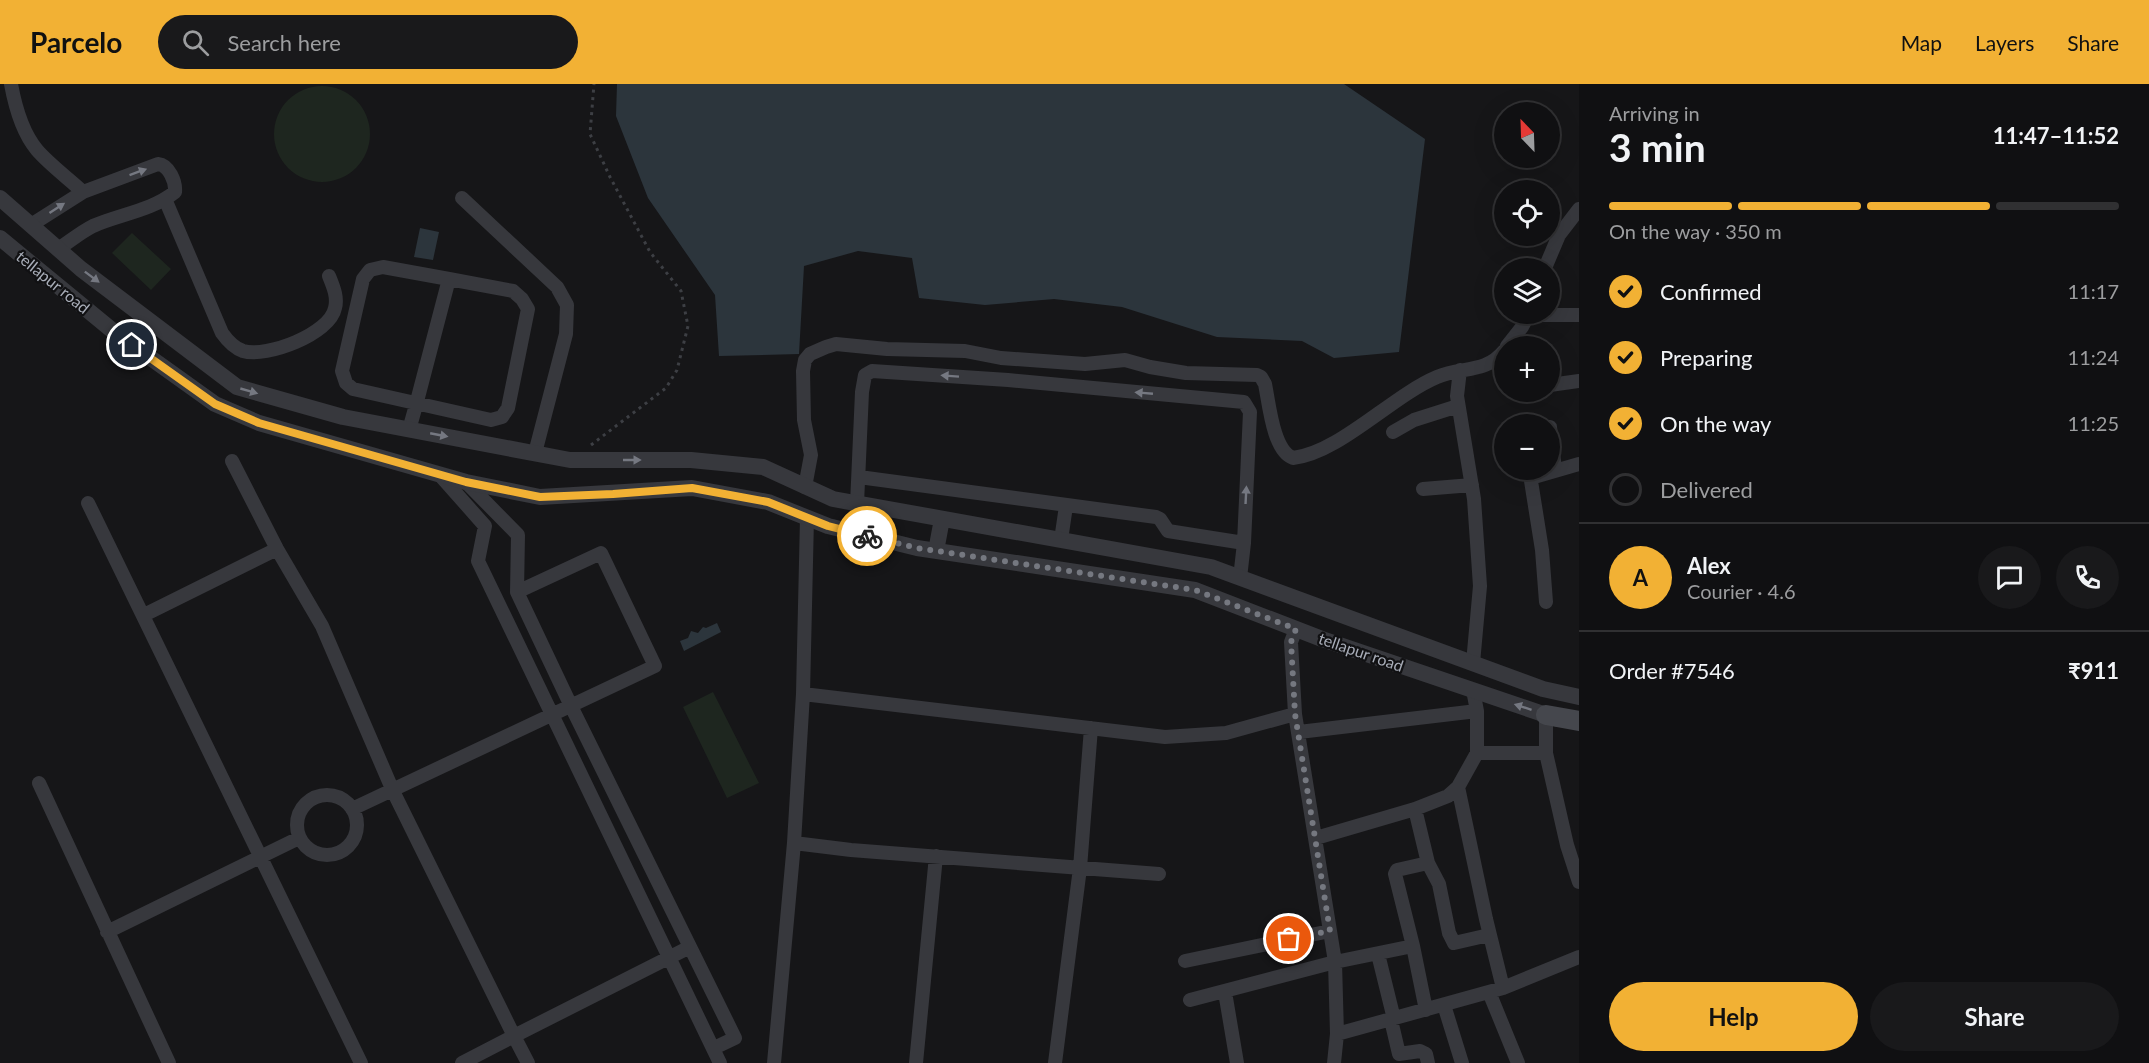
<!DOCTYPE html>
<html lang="en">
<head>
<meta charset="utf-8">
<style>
	:root { --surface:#101012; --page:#19191b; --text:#f1f3f6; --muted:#9c9d9f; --line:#303032; --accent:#f2b134 }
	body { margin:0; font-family:Lato,sans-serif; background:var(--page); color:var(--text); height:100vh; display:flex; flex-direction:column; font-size:22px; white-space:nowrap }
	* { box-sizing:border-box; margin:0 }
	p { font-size:20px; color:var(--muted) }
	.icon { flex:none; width:33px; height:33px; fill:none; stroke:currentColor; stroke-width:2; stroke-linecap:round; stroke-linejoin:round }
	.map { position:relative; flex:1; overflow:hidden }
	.sheet { display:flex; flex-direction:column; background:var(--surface); width:570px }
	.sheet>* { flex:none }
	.needle { width:39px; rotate:337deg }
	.fabs { position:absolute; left:1494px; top:18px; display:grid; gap:12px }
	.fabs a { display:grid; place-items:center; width:66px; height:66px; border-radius:50%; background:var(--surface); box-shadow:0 6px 24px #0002,0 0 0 2px var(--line); font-size:30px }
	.pin { position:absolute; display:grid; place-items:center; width:51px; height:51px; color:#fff; margin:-26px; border:3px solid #fff; border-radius:50%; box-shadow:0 2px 6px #0007 }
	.courier { position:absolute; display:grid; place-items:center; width:60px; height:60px; margin:-30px; border:4px solid #f2b134; border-radius:50%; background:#fff; color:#222; box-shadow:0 2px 8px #0007 }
	.summary em { font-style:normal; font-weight:700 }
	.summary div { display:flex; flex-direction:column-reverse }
	.summary { display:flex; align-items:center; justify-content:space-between; height:102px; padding:0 30px }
	h1 { font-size:39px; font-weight:700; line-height:45px }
	.bar { display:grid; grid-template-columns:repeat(4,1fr); gap:9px 6px; align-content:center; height:72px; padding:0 30px }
	.bar i { height:8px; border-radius:4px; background:var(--line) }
	.bar .on { background:var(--accent) }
	.bar p { grid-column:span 4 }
	.line { display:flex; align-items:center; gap:15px; padding:0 30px; border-top:2px solid var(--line) }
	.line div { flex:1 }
	.round { display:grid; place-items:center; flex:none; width:63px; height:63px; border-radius:32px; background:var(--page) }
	ol { padding:0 30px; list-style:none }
	li { display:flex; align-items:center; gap:18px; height:66px }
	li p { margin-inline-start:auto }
	li .icon { padding:6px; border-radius:50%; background:var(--accent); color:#111; stroke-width:4 }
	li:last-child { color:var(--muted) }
	li i { width:33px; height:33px; border:3px solid var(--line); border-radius:50% }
	.action { display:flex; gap:12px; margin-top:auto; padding:12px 30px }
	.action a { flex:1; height:69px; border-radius:36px; background:var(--accent); color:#111; font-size:24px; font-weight:700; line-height:69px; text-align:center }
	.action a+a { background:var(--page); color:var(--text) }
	header { display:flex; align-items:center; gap:36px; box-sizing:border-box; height:84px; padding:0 30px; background:var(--accent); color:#111 }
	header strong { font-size:28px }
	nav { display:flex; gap:33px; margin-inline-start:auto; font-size:21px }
	.search { width:420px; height:54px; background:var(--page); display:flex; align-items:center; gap:15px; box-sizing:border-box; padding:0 21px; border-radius:33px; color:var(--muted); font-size:22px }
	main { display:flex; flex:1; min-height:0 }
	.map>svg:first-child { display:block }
	.green { fill:#1e261f }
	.water { fill:#2c353c }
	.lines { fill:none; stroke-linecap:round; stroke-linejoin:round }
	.path { stroke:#3d3f44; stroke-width:3; stroke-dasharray:3 4.5; stroke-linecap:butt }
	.minor { stroke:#37383d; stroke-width:14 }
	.tertiary { stroke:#37383d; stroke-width:16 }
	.secondary { stroke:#45474d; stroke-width:20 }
	.oneway { fill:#757881 }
	.done { stroke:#757880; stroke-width:6; stroke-dasharray:0 10.8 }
	.route { stroke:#f2b134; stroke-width:8 }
	.labels { text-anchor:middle; stroke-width:4.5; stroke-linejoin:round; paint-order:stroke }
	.street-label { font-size:16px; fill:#a8adb8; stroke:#111113 }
</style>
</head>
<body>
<header>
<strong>Parcelo</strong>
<div class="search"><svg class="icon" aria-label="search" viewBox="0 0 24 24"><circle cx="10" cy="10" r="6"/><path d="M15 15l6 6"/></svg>Search here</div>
<nav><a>Map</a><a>Layers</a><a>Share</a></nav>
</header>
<main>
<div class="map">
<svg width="1579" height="979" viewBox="0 0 1579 979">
	<rect width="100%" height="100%" fill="#161618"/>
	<path class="green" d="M274 50a48 48 0 1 1 96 0a48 48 0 1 1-96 0Z
		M 132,149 L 171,185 L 151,206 L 112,169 Z
		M 713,608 L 759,699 L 727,714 L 683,623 Z"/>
	<path class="water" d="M 617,0 L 1344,0 L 1425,55 L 1399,268 L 1334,274 L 1302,257 L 1217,253 L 1122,223 L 1054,215 L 985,221 L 919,214 L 912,174 L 858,167 L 804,182 L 799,270 L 719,272 L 715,211 L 648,114 L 616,32 Z
		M 420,144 L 439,148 L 433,176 L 414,173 Z
		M 717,539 L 721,548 L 684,567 L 680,557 L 688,554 L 691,547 L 698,549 L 703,543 L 706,544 Z"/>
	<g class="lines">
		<path class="path" d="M 591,361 L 666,304 L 677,286 L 688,242 L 681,207 L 650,168 L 610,93 L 590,50 L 594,0"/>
		<path class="minor" d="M 11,0 C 15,22 22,48 37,66 C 50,81 68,94 83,108
			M 462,114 L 557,203 L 567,221 L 566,250 L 535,369
			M 165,115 L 222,249 C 227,256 234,264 243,267 C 267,274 330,250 335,224 C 338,213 333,202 329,192
			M 31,141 L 83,108 L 158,80 C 169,81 176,98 175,108 C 151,127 120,130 93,142 C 81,148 69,158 58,165
			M 1545,184 L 1559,151 L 1579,125
			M 1529,231 L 1579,231
			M 1507,262 L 1522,243 L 1529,230
			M 1460,286 L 1457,312 L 1474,415 L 1480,502 L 1473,579
			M 1550,301 L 1579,297
			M 1550,343 L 1555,385
			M 409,346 L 416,321 L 449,195 L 513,207 L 522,215 L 528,225 L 508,324 L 502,333 L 491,336 L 353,305 L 346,299 L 342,287 L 363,195 L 370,186 L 383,183 L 449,195
			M 1393,348 L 1414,336 L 1458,322
			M 232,377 L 277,465 L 322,542 L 393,707 L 514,952 L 462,979
			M 439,390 L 485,442 L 478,477 L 720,979
			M 859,393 L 1156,433 L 1160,435 L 1168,447 L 1244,459
			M 466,398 L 518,451 L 517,508 L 571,622 L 735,954 L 714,964
			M 805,403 L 811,371 L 804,336 L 803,287 L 805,276 L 810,270 L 826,263 L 836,260 L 887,265 L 965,267 L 1001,274 L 1085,280 L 1125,276 L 1150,283 L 1186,289 L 1257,291 L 1261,293 L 1265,300 C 1269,319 1273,367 1293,374 C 1339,369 1392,312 1437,293 C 1462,282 1485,290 1504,267
			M 1423,405 L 1472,401
			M 88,419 L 361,979
			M 857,420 L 862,308 L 865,291 L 872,287 L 1008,296 L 1244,318 L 1250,328 L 1244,459 L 1240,494
			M 1061,456 L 1066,422
			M 1546,518 L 1542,466 L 1531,397 L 1534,393 L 1579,380
			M 144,531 L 277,465
			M 1296,545 L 1291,558 L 1295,630 L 1335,878 L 1337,950 L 1334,979
			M 803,610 L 1165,653 L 1226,649 L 1295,630
			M 1546,631 L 1546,669 L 1567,761 L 1579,798
			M 1299,648 L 1477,627
			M 1477,669 L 1546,669
			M 39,699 L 169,979
			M 1458,703 L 1486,835 L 1503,904
			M297 741a30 30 0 1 1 60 0a30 30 0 1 1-60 0Z
			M 352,725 L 655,582 L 601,469 L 517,508
			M 1415,725 L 1428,779
			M 1316,754 L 1415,725 L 1448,712 L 1458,703 L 1477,669 L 1477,627 L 1473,606
			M 794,759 L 851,766 L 1159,790
			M 107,848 L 299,754
			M 1378,870 L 1394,935
			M 1185,877 L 1330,847
			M 1225,908 L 1237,979
			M 1489,908 L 1518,979
			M 1190,916 L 1335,878 L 1413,862
			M 1444,921 L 1462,979
			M 1426,926 L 1413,862 L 1395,790 L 1397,786 L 1428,779 L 1439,800 L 1449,849 L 1454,859 L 1489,851
			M 1391,936 L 1399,970 L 1420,967 L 1426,970 L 1428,979
			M 1337,950 L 1503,904 L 1579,873
			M 528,979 L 514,952 L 690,863
			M 774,979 L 794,759 L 803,610 L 807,434
			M 916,979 L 936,772
			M 1055,979 L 1080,784 L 1091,644"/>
		<path class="tertiary" d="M 0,114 L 81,185 L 237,303 L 343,333 L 570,376 L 691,376 L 763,383 L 833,415 L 1211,483 L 1543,605 L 1579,613
			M 0,154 L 113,247 L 215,320 L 259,339 L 466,398 L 540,413 L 692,404 L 768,418 L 828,442 L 917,464 L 1195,506 L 1322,555 L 1558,635
			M 936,467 L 942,435"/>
		<path class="secondary" d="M 1546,631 L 1579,637"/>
	</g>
	<defs><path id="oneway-solid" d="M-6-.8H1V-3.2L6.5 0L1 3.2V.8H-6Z" transform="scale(1.5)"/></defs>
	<g class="oneway">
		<use href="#oneway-solid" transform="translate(138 88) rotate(-20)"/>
		<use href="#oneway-solid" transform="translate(57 124) rotate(-33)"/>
		<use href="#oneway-solid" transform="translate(92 193) rotate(37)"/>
		<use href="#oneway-solid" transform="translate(950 292) rotate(-176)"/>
		<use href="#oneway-solid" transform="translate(249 307) rotate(16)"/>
		<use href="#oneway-solid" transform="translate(1144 309) rotate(-175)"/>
		<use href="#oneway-solid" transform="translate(439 351) rotate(11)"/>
		<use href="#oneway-solid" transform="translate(632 376)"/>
		<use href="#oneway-solid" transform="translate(1246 411) rotate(-87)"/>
		<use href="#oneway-solid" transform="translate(1523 623) rotate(-162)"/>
	</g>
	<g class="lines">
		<path class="done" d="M 867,452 L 917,464 L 1195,506 L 1296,545 L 1291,558 L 1295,630 L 1330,847 L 1289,855"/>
		<path class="route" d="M 132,261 L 215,320 L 259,339 L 466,398 L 540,413 L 613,410 L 692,404 L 768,418 L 828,442 L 867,452"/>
	</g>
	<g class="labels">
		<g class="street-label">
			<text transform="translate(53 198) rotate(39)" y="6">tellapur road</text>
			<text transform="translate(1361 568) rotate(19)" y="6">tellapur road</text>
		</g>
	</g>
</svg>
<div class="fabs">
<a><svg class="needle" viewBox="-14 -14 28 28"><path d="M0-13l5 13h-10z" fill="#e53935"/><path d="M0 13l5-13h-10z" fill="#9c9d9f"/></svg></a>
<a><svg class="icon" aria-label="locate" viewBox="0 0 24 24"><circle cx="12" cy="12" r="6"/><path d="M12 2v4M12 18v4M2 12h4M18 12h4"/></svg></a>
<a><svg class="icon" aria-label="layers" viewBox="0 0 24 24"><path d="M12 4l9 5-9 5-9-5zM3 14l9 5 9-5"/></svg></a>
<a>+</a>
<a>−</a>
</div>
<div class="pin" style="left:1289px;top:855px;background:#ea580c"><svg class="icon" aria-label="bag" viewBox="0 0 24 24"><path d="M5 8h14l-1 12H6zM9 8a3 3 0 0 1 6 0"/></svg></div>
<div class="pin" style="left:132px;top:261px;background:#1f2937"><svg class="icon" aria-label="home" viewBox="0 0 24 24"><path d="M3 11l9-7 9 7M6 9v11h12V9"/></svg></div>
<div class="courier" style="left:867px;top:452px"><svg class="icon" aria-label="bike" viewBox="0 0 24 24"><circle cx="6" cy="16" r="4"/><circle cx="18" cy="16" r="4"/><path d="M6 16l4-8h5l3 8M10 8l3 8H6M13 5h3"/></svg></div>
</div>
<section class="sheet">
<div class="summary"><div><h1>3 min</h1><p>Arriving in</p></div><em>11:47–11:52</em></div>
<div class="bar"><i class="on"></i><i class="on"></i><i class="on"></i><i></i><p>On the way · 350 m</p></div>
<ol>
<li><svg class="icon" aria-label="check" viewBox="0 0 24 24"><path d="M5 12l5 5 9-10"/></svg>Confirmed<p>11:17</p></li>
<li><svg class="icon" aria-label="check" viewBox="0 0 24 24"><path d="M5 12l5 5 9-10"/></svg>Preparing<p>11:24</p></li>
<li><svg class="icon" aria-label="check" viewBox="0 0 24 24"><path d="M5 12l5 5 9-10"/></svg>On the way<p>11:25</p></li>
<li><i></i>Delivered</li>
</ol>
<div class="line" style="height:108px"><b class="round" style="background:var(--accent);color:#111">A</b><div><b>Alex</b><p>Courier · 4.6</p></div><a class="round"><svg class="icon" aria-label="chat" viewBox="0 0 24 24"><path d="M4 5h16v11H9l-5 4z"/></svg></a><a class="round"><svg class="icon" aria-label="phone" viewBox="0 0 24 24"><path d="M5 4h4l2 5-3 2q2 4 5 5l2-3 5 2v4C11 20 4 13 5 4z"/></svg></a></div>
<div class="line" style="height:78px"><div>Order #7546</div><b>₹911</b></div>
<div class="action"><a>Help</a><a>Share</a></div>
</section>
</main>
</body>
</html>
